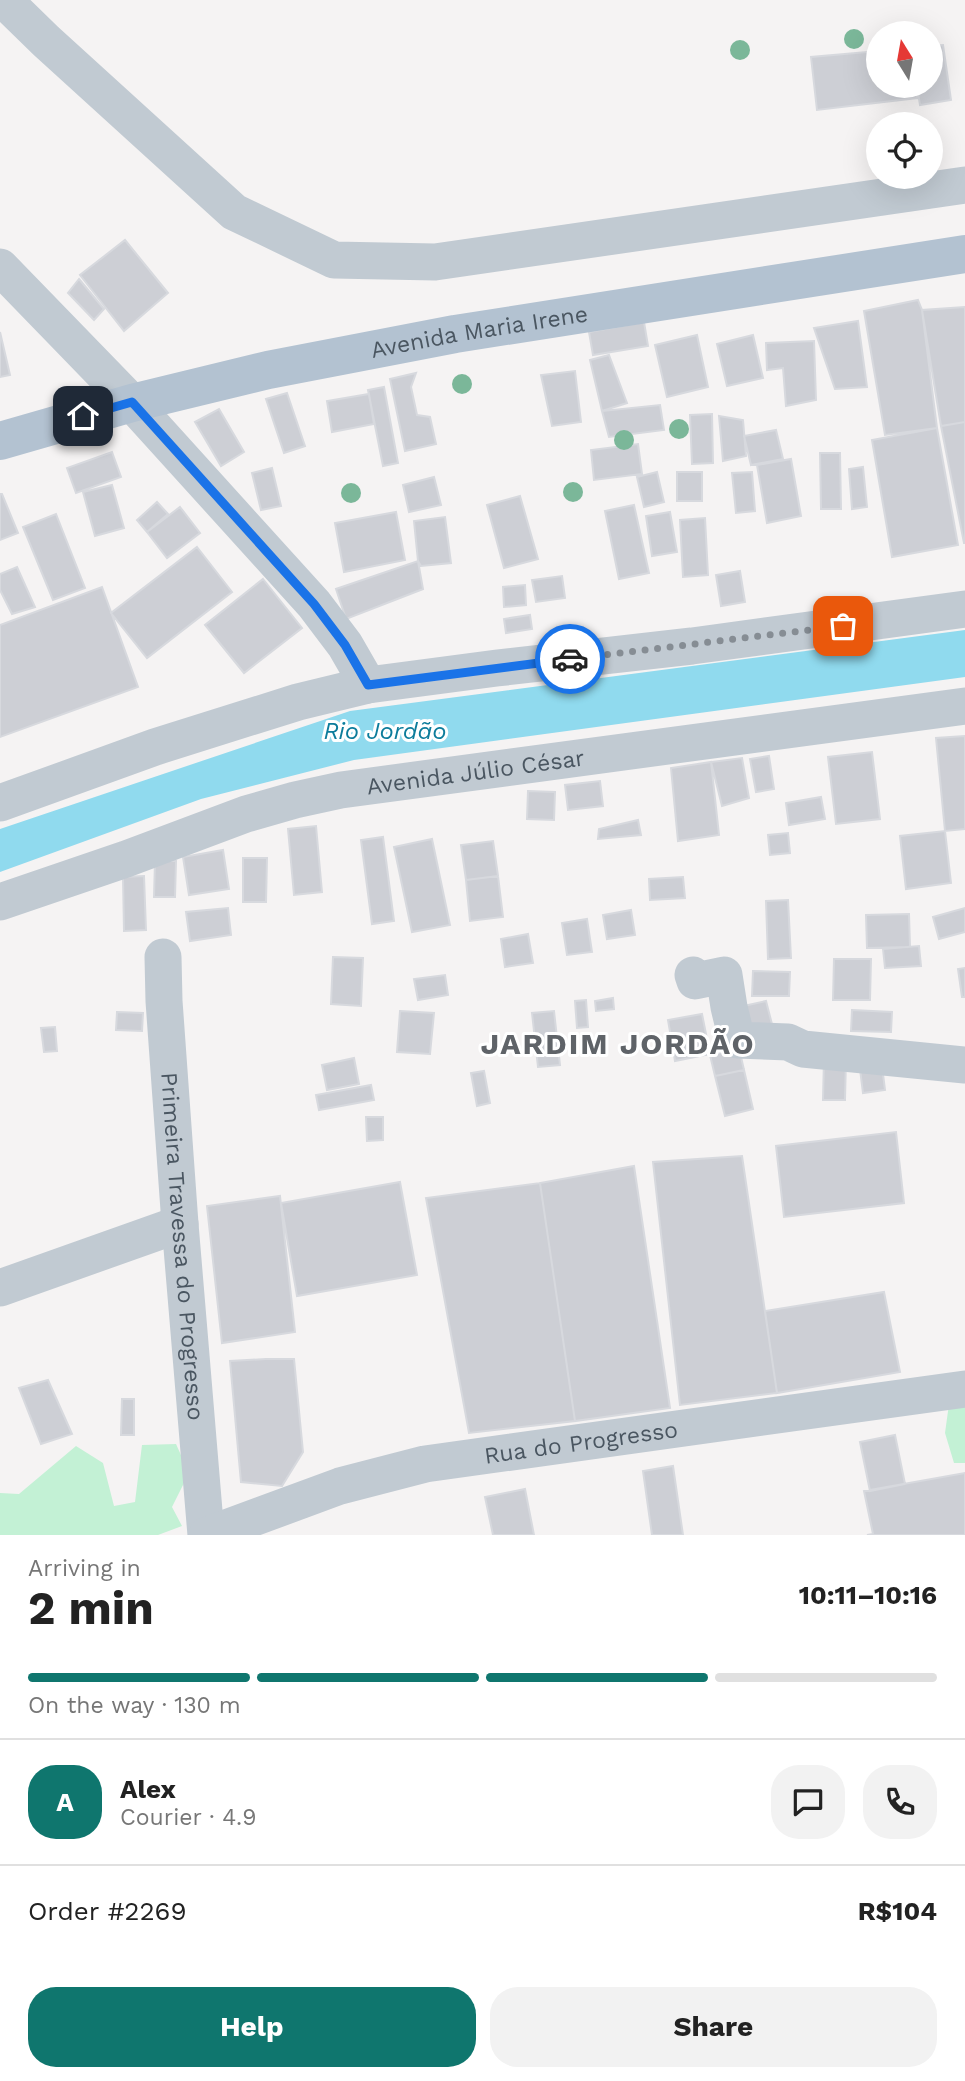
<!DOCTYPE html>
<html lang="en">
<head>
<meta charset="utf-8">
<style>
	:root { --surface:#fff; --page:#f2f2f2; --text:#222; --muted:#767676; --line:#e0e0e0; --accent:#0f766e }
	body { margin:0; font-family:"Work Sans",sans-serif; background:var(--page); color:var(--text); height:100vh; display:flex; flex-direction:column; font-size:26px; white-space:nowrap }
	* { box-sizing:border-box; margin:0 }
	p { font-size:23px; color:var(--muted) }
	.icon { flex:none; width:38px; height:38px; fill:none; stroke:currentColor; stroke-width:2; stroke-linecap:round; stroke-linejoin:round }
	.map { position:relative; height:1535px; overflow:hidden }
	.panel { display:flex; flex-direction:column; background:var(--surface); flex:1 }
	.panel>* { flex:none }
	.needle { width:46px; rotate:349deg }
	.tools { position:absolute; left:866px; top:21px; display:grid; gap:14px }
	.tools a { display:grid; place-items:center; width:77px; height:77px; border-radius:50%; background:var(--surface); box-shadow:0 7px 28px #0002; font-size:35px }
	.pin { position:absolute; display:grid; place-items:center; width:60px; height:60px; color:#fff; margin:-30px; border-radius:14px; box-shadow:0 4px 10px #0006 }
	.courier { position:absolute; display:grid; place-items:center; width:70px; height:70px; margin:-35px; border:5px solid #1a73e8; border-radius:50%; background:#fff; color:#222; box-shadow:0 2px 9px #0007 }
	.summary em { font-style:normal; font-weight:700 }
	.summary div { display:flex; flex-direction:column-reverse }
	.summary { display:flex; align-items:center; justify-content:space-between; height:119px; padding:0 28px }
	h1 { font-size:46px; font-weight:700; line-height:52px }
	.bar { display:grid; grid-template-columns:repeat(4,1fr); gap:10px 7px; align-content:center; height:84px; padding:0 28px }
	.bar i { height:9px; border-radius:5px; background:var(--line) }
	.bar .current { background:var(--accent) }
	.bar p { grid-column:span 4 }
	.line { display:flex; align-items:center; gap:18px; padding:0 28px; border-top:2px solid var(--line) }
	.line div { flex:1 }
	.round { display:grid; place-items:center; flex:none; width:74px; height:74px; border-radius:28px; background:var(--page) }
	.button { display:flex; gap:14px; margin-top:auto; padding:14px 28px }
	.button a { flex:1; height:80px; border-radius:28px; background:var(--accent); color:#fff; font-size:28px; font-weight:700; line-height:80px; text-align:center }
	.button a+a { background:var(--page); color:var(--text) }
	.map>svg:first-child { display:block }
	.green { fill:#c3f1d5 }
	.water { fill:#90daee }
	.building { fill:#cdcfd5; stroke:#d7d9de; stroke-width:2 }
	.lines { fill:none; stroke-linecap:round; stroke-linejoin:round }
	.minor { stroke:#c1cad2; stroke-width:37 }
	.major { stroke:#b3c2d1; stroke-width:38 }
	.tree { fill:#7bb799 }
	.done { stroke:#868d94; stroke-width:7; stroke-dasharray:0 12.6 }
	.route { stroke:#1a73e8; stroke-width:9 }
	.labels { text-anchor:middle; stroke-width:6; stroke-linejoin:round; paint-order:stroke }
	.street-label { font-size:23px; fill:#4a5661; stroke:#fff }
	.water-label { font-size:24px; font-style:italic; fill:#0c7c9b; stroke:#fff }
	.district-label { font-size:30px; font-weight:bold; letter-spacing:2px; fill:#5f6368; stroke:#fff }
</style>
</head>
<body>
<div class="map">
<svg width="965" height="1535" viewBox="0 0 965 1535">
	<rect width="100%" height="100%" fill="#f5f3f3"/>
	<path class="green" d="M 965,1401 L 965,1463 L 954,1463 L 945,1433 L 949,1404 Z
		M 176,1444 L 189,1473 L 172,1507 L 182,1526 L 158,1535 L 0,1535 L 0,1493 L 19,1494 L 76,1446 L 103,1463 L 114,1506 L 135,1502 L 142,1445 Z"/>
	<path class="water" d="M 965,630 L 965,677 L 354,760 L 201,799 L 0,872 L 0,829 L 350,711 Z"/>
	<path class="building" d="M 943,45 L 951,100 L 920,105 L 917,86 L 931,86 L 931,46 Z
		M 878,51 L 878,86 L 916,86 L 917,98 L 817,110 L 811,57 Z
		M 125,240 L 168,293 L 124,331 L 80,275 Z
		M 79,279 L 104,309 L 94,320 L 68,293 Z
		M 918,300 L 922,310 L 937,428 L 885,435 L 864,311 Z
		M 965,307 L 965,422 L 941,426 L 922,310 Z
		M 858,321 L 867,387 L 835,389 L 814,328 Z
		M 644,322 L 648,346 L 593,355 L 589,332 Z
		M 0,332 L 10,375 L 0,377 Z
		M 697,335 L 708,387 L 667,397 L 655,345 Z
		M 753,335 L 763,378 L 727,386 L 717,344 Z
		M 814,341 L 816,400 L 786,406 L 783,368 L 767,370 L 766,343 Z
		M 609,355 L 627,403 L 602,411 L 590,360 Z
		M 575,371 L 581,422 L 552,426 L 541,375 Z
		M 416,373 L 411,387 L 417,415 L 430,417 L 436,444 L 405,451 L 390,379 Z
		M 384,387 L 398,463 L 383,466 L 368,390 Z
		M 287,393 L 305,446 L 284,453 L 266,399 Z
		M 369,394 L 374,424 L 332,432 L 327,401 Z
		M 660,405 L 664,430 L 609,437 L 602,411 Z
		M 219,409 L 244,452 L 221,466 L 195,422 Z
		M 712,414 L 713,463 L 692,464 L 690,415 Z
		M 719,416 L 743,420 L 746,456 L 723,461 Z
		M 965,422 L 965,543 L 964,543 L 941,426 Z
		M 937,428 L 958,545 L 892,557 L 872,440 Z
		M 776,430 L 783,459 L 751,465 L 744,436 Z
		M 638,444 L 642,474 L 594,480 L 591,450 Z
		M 112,452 L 121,477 L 76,493 L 67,468 Z
		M 820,453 L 840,453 L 841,509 L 821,509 Z
		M 791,459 L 801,516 L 767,523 L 757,465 Z
		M 863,467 L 867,507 L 852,509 L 849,469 Z
		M 272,468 L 281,506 L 261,510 L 252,473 Z
		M 657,472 L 664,502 L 644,507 L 637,477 Z
		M 677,472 L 702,472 L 702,501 L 677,501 Z
		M 752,472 L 755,511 L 736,513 L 732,473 Z
		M 434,477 L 441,505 L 409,512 L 403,485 Z
		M 112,485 L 124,528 L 95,536 L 83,492 Z
		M 0,494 L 2,494 L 18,533 L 0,540 Z
		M 520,496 L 538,559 L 504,568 L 487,505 Z
		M 157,502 L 168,514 L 147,532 L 137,520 Z
		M 634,505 L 649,573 L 619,579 L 605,511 Z
		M 180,507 L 200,533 L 167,558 L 147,532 Z
		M 396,512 L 405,560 L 344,572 L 335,523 Z
		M 670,512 L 677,552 L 652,556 L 646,516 Z
		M 56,514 L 85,588 L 53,600 L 23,527 Z
		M 445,517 L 451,563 L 421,566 L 418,561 L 414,521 Z
		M 705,518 L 708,575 L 683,577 L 680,520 Z
		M 197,547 L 232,592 L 147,658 L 111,613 Z
		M 418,561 L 423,589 L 346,619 L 336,589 Z
		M 17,567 L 35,607 L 12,614 L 0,590 L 0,574 Z
		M 740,571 L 745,602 L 721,606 L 716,575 Z
		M 562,576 L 565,598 L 536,602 L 532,580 Z
		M 263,579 L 302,628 L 244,673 L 205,625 Z
		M 525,585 L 526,605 L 504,607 L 503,587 Z
		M 102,587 L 138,687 L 0,737 L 0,625 Z
		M 530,615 L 532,629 L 506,633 L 504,619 Z
		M 965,736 L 965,829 L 945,831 L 936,738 Z
		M 872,752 L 880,819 L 836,824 L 828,757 Z
		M 769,756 L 774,789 L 756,792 L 750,759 Z
		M 742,758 L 749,798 L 722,806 L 711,762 Z
		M 711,762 L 719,835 L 678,841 L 671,768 Z
		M 600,781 L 603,806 L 568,810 L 565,785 Z
		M 528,791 L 555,792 L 554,820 L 527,819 Z
		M 821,797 L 825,819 L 789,825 L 786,803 Z
		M 638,820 L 641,835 L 598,839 L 599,829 Z
		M 316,826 L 322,892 L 294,895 L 288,829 Z
		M 945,831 L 951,883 L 906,889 L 900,836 Z
		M 788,833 L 790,853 L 770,855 L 768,835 Z
		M 383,837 L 394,921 L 372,924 L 361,840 Z
		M 432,839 L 450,925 L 412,932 L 394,847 Z
		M 493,841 L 498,876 L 466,880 L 461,845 Z
		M 223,850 L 229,889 L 189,895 L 183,857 Z
		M 243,858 L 267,858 L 266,902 L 243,902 Z
		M 155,861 L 176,861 L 175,897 L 154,897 Z
		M 144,876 L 146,930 L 124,931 L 123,877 Z
		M 498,876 L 503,917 L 470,921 L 466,880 Z
		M 683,877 L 685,898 L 650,900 L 649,879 Z
		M 788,900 L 791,958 L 768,959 L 766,901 Z
		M 228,908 L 231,935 L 190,941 L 186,912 Z
		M 965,908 L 965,932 L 939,939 L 933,917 Z
		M 631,910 L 635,935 L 607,939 L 603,915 Z
		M 909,914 L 910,947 L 867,948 L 866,915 Z
		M 587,919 L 592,952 L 567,955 L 562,923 Z
		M 528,934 L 533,963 L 505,967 L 501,939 Z
		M 919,946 L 921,966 L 885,968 L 883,949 Z
		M 333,957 L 363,958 L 361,1006 L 331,1004 Z
		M 834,959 L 871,959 L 870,1000 L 833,1000 Z
		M 965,968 L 965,997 L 962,997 L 958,969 Z
		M 753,971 L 790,972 L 789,996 L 752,996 Z
		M 445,975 L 448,995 L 418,1000 L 414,979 Z
		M 613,998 L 614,1009 L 596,1011 L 595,1001 Z
		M 586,1000 L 588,1027 L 577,1028 L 575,1001 Z
		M 766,1001 L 773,1028 L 745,1034 L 739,1007 Z
		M 852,1010 L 892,1012 L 891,1032 L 851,1031 Z
		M 400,1011 L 434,1013 L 430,1054 L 397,1052 Z
		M 554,1011 L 560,1065 L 538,1067 L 532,1013 Z
		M 117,1012 L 143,1013 L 142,1031 L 116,1030 Z
		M 702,1014 L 710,1054 L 675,1061 L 668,1020 Z
		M 55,1027 L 57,1051 L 44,1052 L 41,1028 Z
		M 739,1048 L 744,1070 L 715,1076 L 710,1055 Z
		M 354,1058 L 359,1084 L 327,1090 L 322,1065 Z
		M 824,1058 L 846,1059 L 845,1100 L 823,1100 Z
		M 881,1058 L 885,1090 L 863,1093 L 859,1061 Z
		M 744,1070 L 753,1109 L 725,1116 L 715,1076 Z
		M 484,1071 L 490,1103 L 477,1106 L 471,1073 Z
		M 371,1085 L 374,1100 L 319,1110 L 316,1095 Z
		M 366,1117 L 383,1117 L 383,1140 L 367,1141 Z
		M 896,1132 L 904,1203 L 784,1217 L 776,1146 Z
		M 742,1156 L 777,1393 L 680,1405 L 653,1162 Z
		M 634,1166 L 670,1408 L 575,1421 L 540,1183 Z
		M 400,1182 L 417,1275 L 297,1296 L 281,1203 Z
		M 540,1183 L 575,1421 L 469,1433 L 426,1198 Z
		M 280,1196 L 295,1332 L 222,1343 L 207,1206 Z
		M 884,1292 L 900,1372 L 777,1393 L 765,1311 Z
		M 266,1359 L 294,1359 L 303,1452 L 282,1486 L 241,1482 L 230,1361 Z
		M 48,1380 L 72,1434 L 41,1444 L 19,1388 Z
		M 122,1399 L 134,1399 L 134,1435 L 121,1435 Z
		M 895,1435 L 905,1484 L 870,1491 L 860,1442 Z
		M 673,1466 L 683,1535 L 652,1535 L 643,1471 Z
		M 965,1473 L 965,1535 L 867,1535 L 873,1534 L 864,1491 Z
		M 525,1489 L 534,1535 L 493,1535 L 485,1497 Z"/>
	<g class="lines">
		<g class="minor">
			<path d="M 4,0 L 46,41 L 234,212 L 334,260 L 435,262 L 965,185"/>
			<path d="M 0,267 L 132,403 L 314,604 L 345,645 L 368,685"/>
			<path d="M 0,803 L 155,747 L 298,702 L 368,685 L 497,668 L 692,646 L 965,609"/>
			<path id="s1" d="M 0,902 L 126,859 L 246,814 L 295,800 L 341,790 L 965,706"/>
			<path id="s2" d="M 163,957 L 164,1001 L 180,1224 L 206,1535"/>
			<path d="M 693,975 L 695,981 L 724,975 L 729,1007 L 737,1040 L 788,1042 L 803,1049 L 965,1065"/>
			<path d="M 0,1288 L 180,1224"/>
			<path id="s3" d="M 207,1535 L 340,1486 L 425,1464 L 965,1389"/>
		</g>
		<path class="major" id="s4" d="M 0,441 L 132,403 L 268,370 L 455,334 L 965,254"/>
	</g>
	<g class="tree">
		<circle cx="854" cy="39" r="10"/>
		<circle cx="740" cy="50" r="10"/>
		<circle cx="462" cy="384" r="10"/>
		<circle cx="679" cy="429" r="10"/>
		<circle cx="624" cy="440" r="10"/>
		<circle cx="573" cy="492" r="10"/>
		<circle cx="351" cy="493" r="10"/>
	</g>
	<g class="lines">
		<path class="done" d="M 570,659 L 843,626"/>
		<path class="route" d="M 83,416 L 132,402 L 314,604 L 345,645 L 368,685 L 570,659"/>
	</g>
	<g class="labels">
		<g class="street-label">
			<text dy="8" stroke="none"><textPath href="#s4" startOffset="492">Avenida Maria Irene</textPath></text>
			<text dy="8" stroke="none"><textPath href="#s1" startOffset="495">Avenida Júlio César</textPath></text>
			<text dy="8" stroke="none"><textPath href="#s2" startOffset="290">Primeira Travessa do Progresso</textPath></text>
			<text dy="8" stroke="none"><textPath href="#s3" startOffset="387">Rua do Progresso</textPath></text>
		</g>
		<g class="water-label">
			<text x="385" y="739">Rio Jordão</text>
		</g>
		<g class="district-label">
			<text x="618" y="1054">JARDIM JORDÃO</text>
		</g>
	</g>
</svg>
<div class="tools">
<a><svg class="needle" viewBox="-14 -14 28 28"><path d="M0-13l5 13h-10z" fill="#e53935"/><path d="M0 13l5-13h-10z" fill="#767676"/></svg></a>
<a><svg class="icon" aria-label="locate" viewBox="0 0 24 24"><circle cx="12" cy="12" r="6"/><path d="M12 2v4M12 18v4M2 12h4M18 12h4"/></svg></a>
</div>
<div class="pin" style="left:843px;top:626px;background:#ea580c"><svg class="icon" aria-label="bag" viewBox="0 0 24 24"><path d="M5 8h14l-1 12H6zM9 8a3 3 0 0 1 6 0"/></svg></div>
<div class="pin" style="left:83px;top:416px;background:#1f2937"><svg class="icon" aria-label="home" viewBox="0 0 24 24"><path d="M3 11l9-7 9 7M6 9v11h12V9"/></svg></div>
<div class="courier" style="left:570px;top:659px"><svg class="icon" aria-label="car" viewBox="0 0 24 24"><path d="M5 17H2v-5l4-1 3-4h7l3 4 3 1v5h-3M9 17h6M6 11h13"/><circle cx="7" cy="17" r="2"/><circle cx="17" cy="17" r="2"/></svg></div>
</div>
<section class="panel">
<div class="summary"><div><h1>2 min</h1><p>Arriving in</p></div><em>10:11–10:16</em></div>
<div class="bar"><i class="current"></i><i class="current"></i><i class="current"></i><i></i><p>On the way · 130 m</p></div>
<div class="line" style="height:126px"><b class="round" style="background:var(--accent);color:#fff">A</b><div><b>Alex</b><p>Courier · 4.9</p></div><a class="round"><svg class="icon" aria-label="chat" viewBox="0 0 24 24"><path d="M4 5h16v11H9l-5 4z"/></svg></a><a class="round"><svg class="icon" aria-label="phone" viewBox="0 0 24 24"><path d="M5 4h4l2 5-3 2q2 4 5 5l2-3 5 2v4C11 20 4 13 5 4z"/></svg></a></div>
<div class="line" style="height:91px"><div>Order #2269</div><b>R$104</b></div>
<div class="button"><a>Help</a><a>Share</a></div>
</section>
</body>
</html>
